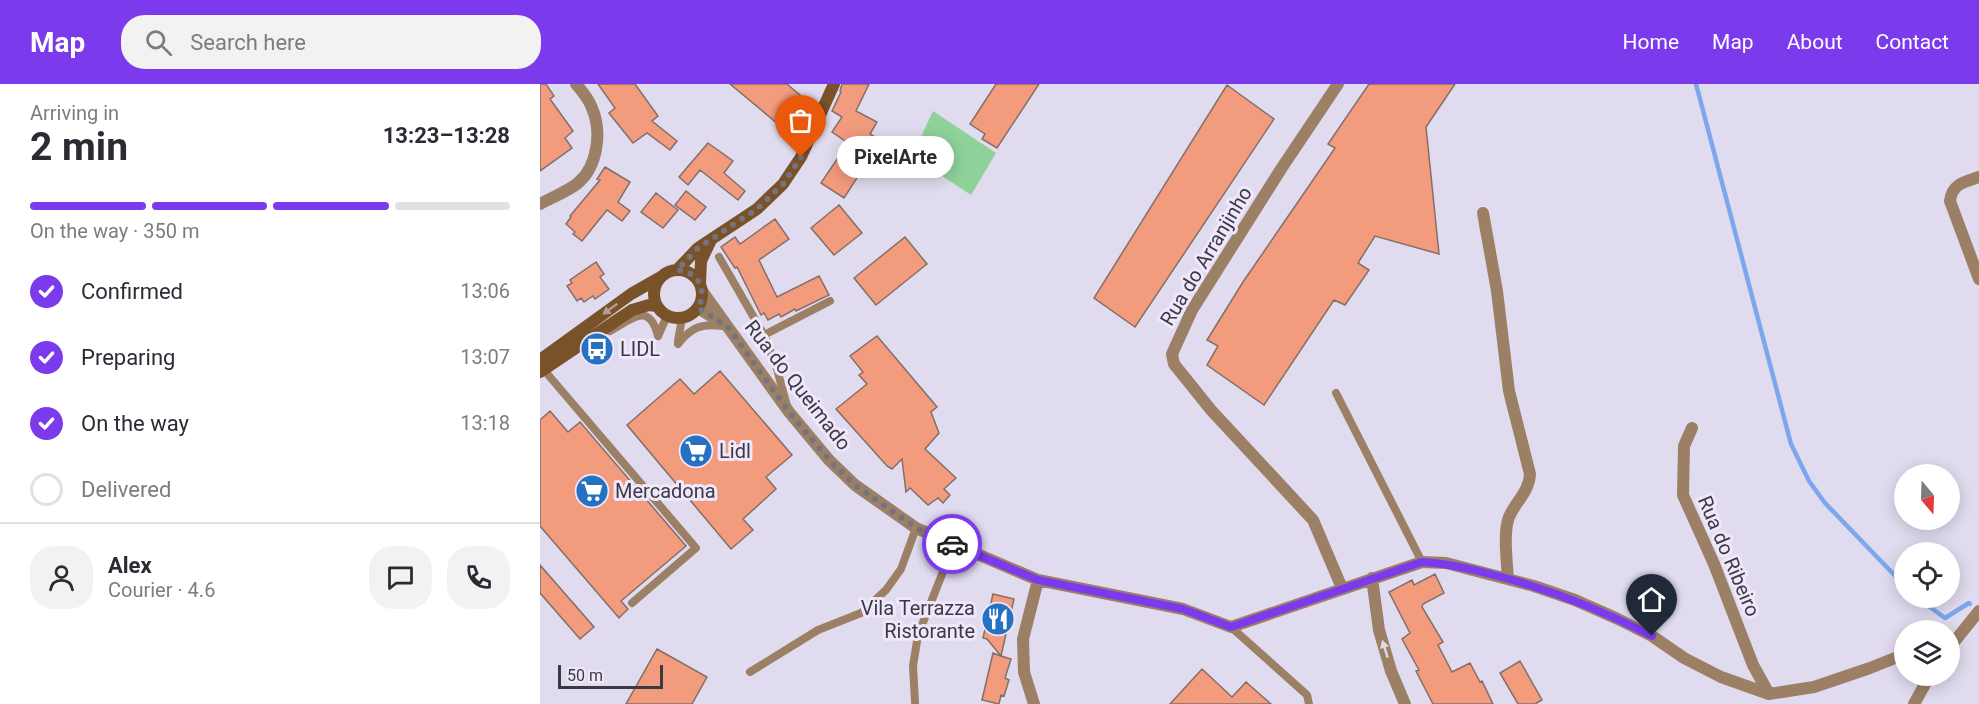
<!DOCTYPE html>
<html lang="en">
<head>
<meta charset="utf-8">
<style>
	:root { --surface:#fff; --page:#f2f2f3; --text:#2b2b33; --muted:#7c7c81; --line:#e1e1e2; --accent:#7c3aed }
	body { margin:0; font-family:Roboto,sans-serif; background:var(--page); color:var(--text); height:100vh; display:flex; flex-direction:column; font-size:22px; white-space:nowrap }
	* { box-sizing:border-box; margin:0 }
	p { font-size:20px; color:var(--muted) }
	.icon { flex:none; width:33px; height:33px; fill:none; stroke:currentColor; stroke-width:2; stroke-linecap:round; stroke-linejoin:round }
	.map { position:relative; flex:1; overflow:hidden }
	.details { display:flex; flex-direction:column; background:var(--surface); width:540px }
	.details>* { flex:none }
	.needle { width:39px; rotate:161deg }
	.fabs { position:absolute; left:1354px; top:380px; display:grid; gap:12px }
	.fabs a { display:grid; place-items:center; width:66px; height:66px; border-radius:50%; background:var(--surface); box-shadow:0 3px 15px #0003; font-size:30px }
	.scale { position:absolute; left:18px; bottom:15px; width:105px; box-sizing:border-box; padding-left:6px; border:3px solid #3c3a41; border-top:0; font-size:16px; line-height:21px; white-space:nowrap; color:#3c3a41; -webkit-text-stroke:4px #efe8fc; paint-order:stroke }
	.pin { position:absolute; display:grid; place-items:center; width:51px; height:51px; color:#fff; margin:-62px -26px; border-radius:50% 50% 50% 0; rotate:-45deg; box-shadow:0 0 6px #0007 }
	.pin .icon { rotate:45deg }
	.courier { position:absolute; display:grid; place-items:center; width:60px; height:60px; margin:-30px; border:4px solid #7c3aed; border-radius:50%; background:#fff; color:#222; box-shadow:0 2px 8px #0007 }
	.bubble { position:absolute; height:42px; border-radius:21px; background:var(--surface); box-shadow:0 3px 15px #0003; font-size:20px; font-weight:700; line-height:42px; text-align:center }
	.headline em { font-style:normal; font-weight:700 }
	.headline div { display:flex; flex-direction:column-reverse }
	.headline { display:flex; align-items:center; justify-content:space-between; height:102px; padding:0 30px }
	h1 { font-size:39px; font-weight:700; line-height:45px }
	.bar { display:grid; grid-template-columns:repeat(4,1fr); gap:9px 6px; align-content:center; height:72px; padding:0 30px }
	.bar i { height:8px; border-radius:4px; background:var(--line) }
	.bar .selected { background:var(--accent) }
	.bar p { grid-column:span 4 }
	.line { display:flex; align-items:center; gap:15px; padding:0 30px; border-top:2px solid var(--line) }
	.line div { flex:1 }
	.round { display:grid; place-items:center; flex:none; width:63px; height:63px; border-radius:24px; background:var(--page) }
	ol { padding:0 30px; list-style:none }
	li { display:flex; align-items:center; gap:18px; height:66px }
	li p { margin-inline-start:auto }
	li .icon { padding:6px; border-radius:50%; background:var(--accent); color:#fff; stroke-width:4 }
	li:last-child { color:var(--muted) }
	li i { width:33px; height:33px; border:3px solid var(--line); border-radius:50% }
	header { display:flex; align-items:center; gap:36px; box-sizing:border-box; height:84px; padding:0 30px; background:var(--accent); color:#fff }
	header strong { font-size:28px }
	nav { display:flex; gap:33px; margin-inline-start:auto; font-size:21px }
	.search { width:420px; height:54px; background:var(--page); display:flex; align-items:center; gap:15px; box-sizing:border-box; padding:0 21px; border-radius:24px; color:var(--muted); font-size:22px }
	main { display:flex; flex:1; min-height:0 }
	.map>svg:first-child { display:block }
	.green { fill:#8ed29a }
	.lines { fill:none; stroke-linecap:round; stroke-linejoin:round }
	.stream { stroke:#7ca7ed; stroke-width:4.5 }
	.building { fill:#f29b7d; stroke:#836f68; stroke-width:1.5 }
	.lane { stroke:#9b8066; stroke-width:8 }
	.street { stroke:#9b8066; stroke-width:12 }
	.secondary { stroke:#79522a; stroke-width:12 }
	.oneway { fill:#b49d93 }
	.oneway2 { fill:#e2d8e6 }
	.done { stroke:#76727e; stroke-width:6; stroke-dasharray:0 10.8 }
	.route { stroke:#7c3aed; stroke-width:8 }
	.labels { text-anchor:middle; stroke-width:6; stroke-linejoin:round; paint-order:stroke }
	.street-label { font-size:20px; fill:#3c3a41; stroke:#efe8fc }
	.poi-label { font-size:20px; fill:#3c3a41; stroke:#efe8fc; text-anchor:start }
</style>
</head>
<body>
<header>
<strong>Map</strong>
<div class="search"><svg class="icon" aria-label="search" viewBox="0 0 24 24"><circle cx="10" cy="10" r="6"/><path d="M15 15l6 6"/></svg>Search here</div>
<nav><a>Home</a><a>Map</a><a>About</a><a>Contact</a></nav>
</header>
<main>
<section class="details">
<div class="headline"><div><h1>2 min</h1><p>Arriving in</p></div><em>13:23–13:28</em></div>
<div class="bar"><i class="selected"></i><i class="selected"></i><i class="selected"></i><i></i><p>On the way · 350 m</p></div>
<ol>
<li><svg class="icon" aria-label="check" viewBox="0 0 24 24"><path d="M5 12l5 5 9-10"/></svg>Confirmed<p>13:06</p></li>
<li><svg class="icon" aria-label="check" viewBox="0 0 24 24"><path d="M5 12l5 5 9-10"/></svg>Preparing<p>13:07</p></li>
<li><svg class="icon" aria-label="check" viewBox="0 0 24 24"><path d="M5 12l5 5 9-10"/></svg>On the way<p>13:18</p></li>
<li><i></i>Delivered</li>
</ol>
<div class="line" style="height:108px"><a class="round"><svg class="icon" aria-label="person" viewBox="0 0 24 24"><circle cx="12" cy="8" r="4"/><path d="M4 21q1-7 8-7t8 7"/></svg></a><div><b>Alex</b><p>Courier · 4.6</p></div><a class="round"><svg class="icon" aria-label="chat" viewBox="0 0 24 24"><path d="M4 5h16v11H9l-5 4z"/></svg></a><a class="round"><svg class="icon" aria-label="phone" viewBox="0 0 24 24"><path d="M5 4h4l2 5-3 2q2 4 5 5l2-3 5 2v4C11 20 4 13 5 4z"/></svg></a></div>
</section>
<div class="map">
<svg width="1439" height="620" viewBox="0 0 1439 620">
	<rect width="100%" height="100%" fill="#e1dbef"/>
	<path class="green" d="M 393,27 L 456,69 L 431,111 L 372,72 Z"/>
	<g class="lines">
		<path class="stream" d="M 1156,0 L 1251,360 L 1269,397 L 1285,419 L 1365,502
			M 1376,513 L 1405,534 L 1429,519 L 1430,520"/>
	</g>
	<path class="building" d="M 0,0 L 6,0 L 14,12 L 10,15 L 33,47 L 25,54 L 32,64 L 0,87 Z
		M 58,0 L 95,0 L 118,32 L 112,37 L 137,57 L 130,66 L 107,49 L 93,59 L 69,29 L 75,24 Z
		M 190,0 L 247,0 L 267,17 L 244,45 Z
		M 302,0 L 329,0 L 316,27 L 337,38 L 330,50 L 341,57 L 304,114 L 281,99 L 308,59 L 292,48 L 302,33 L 292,27 L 301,8 L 300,7 Z
		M 456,0 L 499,0 L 457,64 L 442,55 L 445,50 L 430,40 Z
		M 829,0 L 915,0 L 886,43 L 899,170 L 835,152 L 818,179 L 829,186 L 805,221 L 794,216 L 724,321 L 667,281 L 678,262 L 667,256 L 703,198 L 795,64 L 788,60 Z
		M 687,1 L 734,35 L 595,243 L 554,214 Z
		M 168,59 L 193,77 L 184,89 L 205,107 L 198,116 L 160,86 L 148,101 L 139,93 Z
		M 65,83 L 90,98 L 78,118 L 90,127 L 82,137 L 67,126 L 42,157 L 33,150 L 35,148 L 26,140 L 31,133 L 30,132 L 60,96 L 57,95 Z
		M 146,107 L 166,123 L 155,136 L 135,121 Z
		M 116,109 L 138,126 L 123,144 L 101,128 Z
		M 299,121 L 322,149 L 294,171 L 271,144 Z
		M 235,135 L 249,155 L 219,176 L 237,213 L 279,192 L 289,211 L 256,227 L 255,225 L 241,233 L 239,230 L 228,236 L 224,229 L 221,231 L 197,183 L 195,184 L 181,163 L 195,153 L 200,160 Z
		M 365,153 L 387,180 L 336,221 L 314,194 Z
		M 56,178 L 64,190 L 60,193 L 69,205 L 55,215 L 53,212 L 44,218 L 41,214 L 37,217 L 27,202 L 32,199 L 30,196 Z
		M 337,252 L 397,323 L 391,328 L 399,349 L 385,365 L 416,394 L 404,405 L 410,411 L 403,419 L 398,414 L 388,421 L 370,404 L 366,408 L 362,375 L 352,385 L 347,382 L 296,325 L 327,300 L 319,291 L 323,288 L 310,272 Z
		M 180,287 L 252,371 L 226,393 L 236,405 L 203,435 L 213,446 L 191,465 L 87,341 L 140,295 L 154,310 Z
		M 10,327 L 28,348 L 40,338 L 146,462 L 81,517 L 88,525 L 79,534 L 0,442 L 0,336 Z
		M 0,481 L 54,543 L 40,555 L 0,509 Z
		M 895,490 L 904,509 L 883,520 L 882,523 L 903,558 L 898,561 L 912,588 L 930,579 L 940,598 L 942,597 L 953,620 L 893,620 L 876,587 L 879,586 L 862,555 L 870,549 L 849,508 L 872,496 L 874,501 Z
		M 453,510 L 474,515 L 461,572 L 471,575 L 465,594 L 469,596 L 464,612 L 461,611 L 459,620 L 442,616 L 453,569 L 461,572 L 447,555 L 443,554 Z
		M 117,565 L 167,593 L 152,620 L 86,620 Z
		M 980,577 L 1002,616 L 995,620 L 978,620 L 960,589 Z
		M 662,585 L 692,613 L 706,598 L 731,620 L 630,620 Z"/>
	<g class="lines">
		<path class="lane" d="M 179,173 L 224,251 L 237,285 L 247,322
			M 70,247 C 92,235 109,217 118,252
			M 224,251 L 290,217
			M 118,252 L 127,232
			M 138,257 L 142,234
			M 138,260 C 151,243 162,239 183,242
			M 4,286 L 156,464 L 92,519
			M 796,309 L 882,478
			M 691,543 L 767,611 L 769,620
			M 210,588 L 278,546 L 321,529 L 346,506 L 361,485 L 376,444
			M 375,618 L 373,582 L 378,551 L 414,460"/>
		<path class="street" d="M 798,0 L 741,85 L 652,226 L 632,270 L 634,280 L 671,326 L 773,436 L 802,504
			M 1439,93 C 1424,98 1412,100 1410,117 L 1439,195
			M 0,120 C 12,113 27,108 38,99 C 58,82 62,47 52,24 C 49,15 42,7 36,0
			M 943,129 L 957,207 L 969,307 L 990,390 C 989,408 976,417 969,433 C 963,448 967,478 968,495
			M 162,207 L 249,328 L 289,376 L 315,401 L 376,444 L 498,496 L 643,525 L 691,543 L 882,478 L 906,479 L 994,502 L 1035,516 L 1078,535 L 1112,552 L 1144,574 L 1181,593 L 1229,610 L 1274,603 L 1330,584 L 1365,570
			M 158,224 L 182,239
			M 1152,344 L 1144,362 L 1143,411 L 1174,480 L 1213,581 L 1229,610
			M 832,494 L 839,546 L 851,587 L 865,620
			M 1410,563 L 1439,527
			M 494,620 L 484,588 L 483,555 L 498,496
			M 1374,620 L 1390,591"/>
		<path class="secondary" d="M114 210a24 24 0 1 1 48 0a24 24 0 1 1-48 0Z
			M 137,186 L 158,164 L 217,125 L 243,100 L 261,73 L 294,0
			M 160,199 L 161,177 L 171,156
			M 0,276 L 91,210 L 119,194
			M 0,288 L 92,226 L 109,221 L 116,222"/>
	</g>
	<defs><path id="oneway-solid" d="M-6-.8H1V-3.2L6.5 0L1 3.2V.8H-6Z" transform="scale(1.5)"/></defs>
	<use class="oneway" href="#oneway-solid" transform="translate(70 225) rotate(144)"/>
	<use class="oneway2" href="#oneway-solid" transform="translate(845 565) rotate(-107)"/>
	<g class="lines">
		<path class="done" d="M 261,73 L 243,100 L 217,125 L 158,164 L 137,186 C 158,187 168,206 158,224 L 188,243 L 249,328 L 289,376 L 315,401 L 376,444 L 412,460"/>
		<path class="route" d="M 412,460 L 498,496 L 643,525 L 691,543 L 882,478 C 906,479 927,484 950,490 C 1007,504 1060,525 1112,552"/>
	</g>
	<defs>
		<symbol id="bus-disc" viewBox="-11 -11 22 22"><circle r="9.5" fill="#2671c1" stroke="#efe8fc"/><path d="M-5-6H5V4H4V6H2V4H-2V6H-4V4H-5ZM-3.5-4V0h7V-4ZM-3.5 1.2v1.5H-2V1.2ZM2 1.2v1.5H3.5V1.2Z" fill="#fff"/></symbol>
		<symbol id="supermarket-disc" viewBox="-11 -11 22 22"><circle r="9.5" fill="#2671c1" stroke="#efe8fc"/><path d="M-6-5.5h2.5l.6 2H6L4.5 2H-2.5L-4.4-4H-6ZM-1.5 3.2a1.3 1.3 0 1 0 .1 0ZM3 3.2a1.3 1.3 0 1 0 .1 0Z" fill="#fff"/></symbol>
		<symbol id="restaurant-disc" viewBox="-11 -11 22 22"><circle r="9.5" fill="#2671c1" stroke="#efe8fc"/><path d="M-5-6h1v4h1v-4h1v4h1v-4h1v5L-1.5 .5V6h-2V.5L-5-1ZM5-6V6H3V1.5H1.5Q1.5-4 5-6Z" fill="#fff"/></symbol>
	</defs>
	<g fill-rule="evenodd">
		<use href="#bus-disc" x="38" y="246" width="38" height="38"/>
		<use href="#supermarket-disc" x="137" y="348" width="38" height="38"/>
		<use href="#supermarket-disc" x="33" y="388" width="38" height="38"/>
		<use href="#restaurant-disc" x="439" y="516" width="38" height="38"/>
	</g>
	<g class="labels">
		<g class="street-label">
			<text transform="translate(666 172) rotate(-59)" y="7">Rua do Arranjinho</text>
			<text transform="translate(258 301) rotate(52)" y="7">Rua do Queimado</text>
			<text transform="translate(1189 472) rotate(67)" y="7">Rua do Ribeiro</text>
		</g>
		<g class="poi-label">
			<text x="80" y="272">LIDL</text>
			<text x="179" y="374">Lidl</text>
			<text x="75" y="414">Mercadona</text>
			<text x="435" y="531" text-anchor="end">Vila Terrazza<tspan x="435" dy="23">Ristorante</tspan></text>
		</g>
	</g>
</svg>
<div class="fabs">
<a><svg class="needle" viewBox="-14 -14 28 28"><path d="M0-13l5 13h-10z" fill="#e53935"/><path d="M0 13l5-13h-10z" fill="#7c7c81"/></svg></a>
<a><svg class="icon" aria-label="locate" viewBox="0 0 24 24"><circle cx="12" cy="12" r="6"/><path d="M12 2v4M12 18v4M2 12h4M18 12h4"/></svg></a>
<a><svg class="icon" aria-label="layers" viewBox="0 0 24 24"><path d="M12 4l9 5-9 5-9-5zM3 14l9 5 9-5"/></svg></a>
</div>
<div class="scale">50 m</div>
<div class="pin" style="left:261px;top:73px;background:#ea580c"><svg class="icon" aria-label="bag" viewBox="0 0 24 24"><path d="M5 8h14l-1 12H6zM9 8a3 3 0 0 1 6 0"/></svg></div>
<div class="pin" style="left:1112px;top:552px;background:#1f2937"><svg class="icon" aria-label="home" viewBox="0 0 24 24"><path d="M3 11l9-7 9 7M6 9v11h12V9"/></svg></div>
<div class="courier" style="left:412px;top:460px"><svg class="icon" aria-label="car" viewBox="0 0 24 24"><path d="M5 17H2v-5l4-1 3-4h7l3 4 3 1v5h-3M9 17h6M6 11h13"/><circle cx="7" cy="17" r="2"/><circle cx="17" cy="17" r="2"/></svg></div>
<div class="bubble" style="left:297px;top:52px;width:117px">PixelArte</div>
</div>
</main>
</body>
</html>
